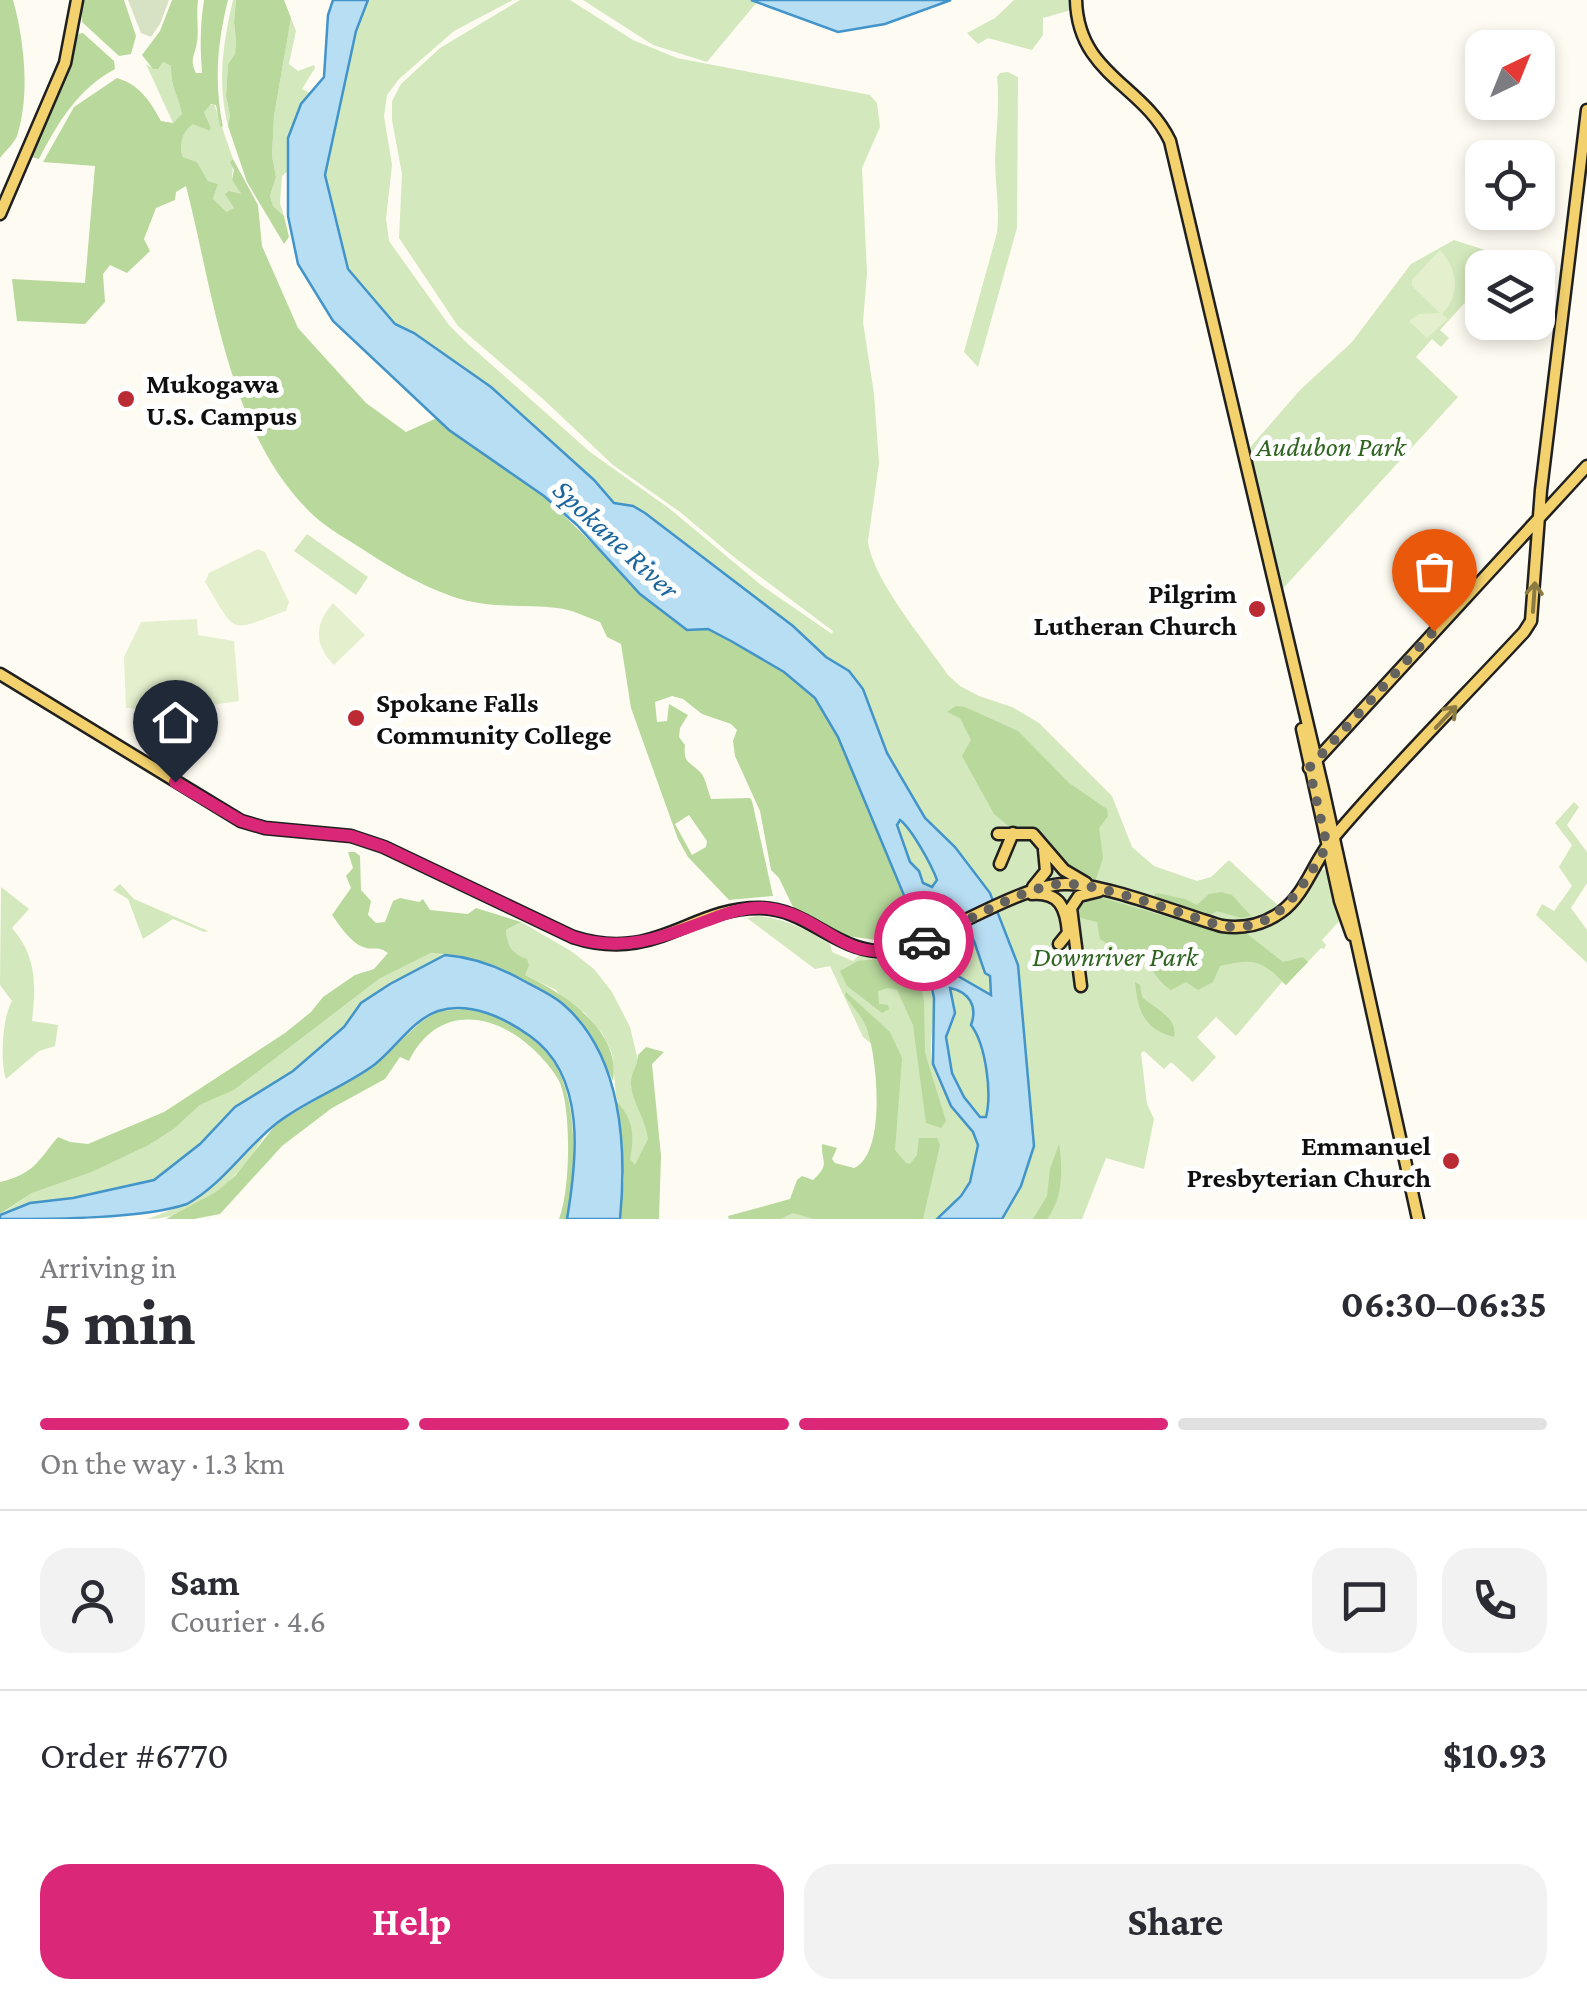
<!DOCTYPE html>
<html lang="en">
<head>
<meta charset="utf-8">
<style>
	:root { --surface:#fff; --page:#f2f2f3; --text:#2b2b33; --muted:#7c7c81; --line:#e1e1e2; --accent:#db2777 }
	body { margin:0; font-family:"Crimson Pro",serif; background:var(--page); color:var(--text); height:100vh; display:flex; flex-direction:column; font-size:38px; white-space:nowrap }
	* { box-sizing:border-box; margin:0 }
	p { font-size:32px; color:var(--muted) }
	.icon { flex:none; width:55px; height:55px; fill:none; stroke:currentColor; stroke-width:2; stroke-linecap:round; stroke-linejoin:round }
	.map { position:relative; height:1219px; overflow:hidden }
	.sheet { display:flex; flex-direction:column; background:var(--surface); flex:1 }
	.sheet>* { flex:none }
	.needle { width:65px; rotate:43deg }
	.fabs { position:absolute; left:1465px; top:30px; display:grid; gap:20px }
	.fabs a { display:grid; place-items:center; width:90px; height:90px; border-radius:20px; background:var(--surface); box-shadow:0 5px 15px #0003; font-size:50px }
	.pin { position:absolute; display:grid; place-items:center; width:85px; height:85px; color:#fff; margin:-102px -42px; border-radius:50% 50% 50% 0; rotate:-45deg; box-shadow:0 0 10px #0007 }
	.pin .icon { rotate:45deg }
	.courier { position:absolute; display:grid; place-items:center; width:100px; height:100px; margin:-50px; border:8px solid #db2777; border-radius:50%; background:#fff; color:#222; box-shadow:0 2px 12px #0007 }
	.summary em { font-style:normal; font-weight:700 }
	.summary div { display:flex; flex-direction:column-reverse }
	.summary { display:flex; align-items:center; justify-content:space-between; height:170px; padding:0 40px }
	h1 { font-size:65px; font-weight:700; line-height:75px }
	.bar { display:grid; grid-template-columns:repeat(4,1fr); gap:15px 10px; align-content:center; height:120px; padding:0 40px }
	.bar i { height:12px; border-radius:8px; background:var(--line) }
	.bar .current { background:var(--accent) }
	.bar p { grid-column:span 4 }
	.line { display:flex; align-items:center; gap:25px; padding:0 40px; border-top:2px solid var(--line) }
	.line div { flex:1 }
	.round { display:grid; place-items:center; flex:none; width:105px; height:105px; border-radius:30px; background:var(--page) }
	.button { display:flex; gap:20px; margin-top:auto; padding:20px 40px }
	.button a { flex:1; height:115px; border-radius:30px; background:var(--accent); color:#fff; font-size:40px; font-weight:700; line-height:115px; text-align:center }
	.button a+a { background:var(--page); color:var(--text) }
	.map>svg:first-child { display:block }
	.green { fill:#d3e8bc }
	.forest { fill:#b8d89c; fill-rule:evenodd }
	.cemetery { fill:#d7e1c3 }
	.pitch { fill:#e4f0cd }
	.water { fill:#b8def4; stroke:#4294c9; stroke-width:2.5; fill-rule:evenodd }
	.lines { fill:none; stroke-linecap:round; stroke-linejoin:round }
	.major-casing { stroke:#202020; stroke-width:15 }
	.major { stroke:#f3d16d; stroke-width:10 }
	.oneway { stroke:#8c7a43 }
	.done { stroke:#63625e; stroke-width:10; stroke-dasharray:0 18 }
	.route { stroke:#db2777; stroke-width:12 }
	.poi-dot { fill:#bb2b34; stroke:#fff; stroke-width:4 }
	.labels { text-anchor:middle; stroke-width:10; stroke-linejoin:round; paint-order:stroke }
	.poi-label { font-size:28px; font-weight:bold; fill:#0f0f0f; stroke:#fff; text-anchor:start }
	.park-label { font-size:28px; font-style:italic; fill:#306521; stroke:#fff }
	.water-label { font-size:30px; font-style:italic; fill:#1c669d; stroke:#fff }
</style>
</head>
<body>
<div class="map">
<svg width="1587" height="1219" viewBox="0 0 1587 1219">
	<rect width="100%" height="100%" fill="#fefcf2"/>
	<path class="green" d="M 233,0 L 236,0 L 234,22 L 236,41 L 235,54 L 228,64 L 226,96 L 230,115 L 228,126 C 217,81 223,44 233,0 Z
		M 368,0 L 513,0 L 454,31 L 399,79 L 387,95 L 384,116 L 392,165 L 386,219 L 389,241 L 449,325 L 467,343 L 590,452 L 670,509 L 761,585 L 832,634 L 833,631 L 735,558 L 680,512 L 613,465 L 543,399 L 458,326 L 399,238 L 402,174 L 392,120 L 392,101 L 401,84 L 440,48 L 520,0 L 570,0 L 633,40 L 677,58 L 870,95 L 877,103 L 880,127 L 862,168 L 867,273 L 863,322 L 874,394 L 879,463 L 868,541 C 872,579 925,641 948,675 L 960,686 L 979,696 L 1012,707 L 1039,723 L 1112,796 L 1132,847 L 1154,866 L 1197,881 L 1211,877 L 1229,860 L 1286,913 L 1320,870 L 1330,870 L 1342,918 L 1322,940 L 1326,945 L 1324,949 L 1321,948 L 1286,985 L 1282,982 L 1236,1036 L 1216,1017 L 1197,1037 L 1216,1057 L 1193,1082 L 1171,1062 L 1164,1069 L 1144,1051 L 1141,1053 L 1147,1104 L 1154,1119 L 1144,1169 L 1106,1158 L 1082,1219 L 1002,1219 L 1021,1186 L 1018,965 L 990,893 L 955,847 L 925,818 L 887,753 L 863,689 L 849,671 L 826,657 L 793,626 L 645,513 L 633,506 L 614,503 L 594,480 L 509,403 L 424,340 L 395,324 L 348,269 L 325,175 L 356,31 Z
		M 583,0 L 751,0 L 757,2 L 707,62 L 653,45 Z
		M 1014,0 L 1071,0 L 1071,10 L 1043,18 L 1043,35 L 1032,50 L 988,38 L 978,44 L 967,33 L 995,18 Z
		M 291,18 L 296,31 L 289,64 L 298,71 L 314,65 L 315,68 L 302,89 L 310,93 C 290,116 288,142 288,171 L 282,176 L 280,203 L 284,216 L 273,206 L 270,196 L 276,177 L 272,156 L 274,116 Z
		M 163,62 L 171,66 C 171,91 178,92 183,114 L 173,123 L 146,64 L 154,69 Z
		M 1008,72 L 1018,77 L 1017,228 L 978,367 L 964,352 L 997,233 C 1000,207 995,184 995,159 C 996,131 1000,106 997,77 L 1000,73 Z
		M 214,104 L 233,159 L 232,180 L 241,194 L 229,200 L 234,208 L 232,212 L 227,212 L 213,199 L 218,184 L 208,181 L 197,162 L 183,157 C 178,146 183,130 193,123 L 208,131 L 211,128 L 204,112 L 205,107 Z
		M 1454,240 L 1485,250 L 1502,263 L 1498,267 L 1482,268 L 1482,284 L 1440,330 L 1449,338 L 1441,347 L 1432,339 L 1416,357 L 1458,397 L 1278,594 L 1247,451 L 1300,390 L 1352,342 L 1411,264 Z
		M 307,534 L 368,577 L 356,595 L 294,551 Z
		M 1574,802 L 1579,807 L 1567,825 L 1587,852 L 1587,883 L 1571,908 L 1587,930 L 1587,963 L 1536,915 L 1542,904 L 1554,911 L 1572,886 L 1559,867 L 1572,845 L 1555,823 Z
		M 900,820 C 912,829 931,865 938,880 L 932,887 L 923,883 L 919,871 L 910,862 L 897,824 Z
		M 120,884 L 134,899 L 208,931 L 204,932 L 173,919 L 143,939 L 128,899 L 113,890 Z
		M 1,887 L 29,909 L 12,928 C 37,957 36,985 32,1021 L 58,1025 L 55,1046 L 39,1051 L 6,1079 C 0,1061 2,1019 12,1001 L 0,985 Z
		M 944,896 L 951,899 C 963,926 994,967 991,996 L 951,973 L 944,936 L 945,920 L 938,917 L 935,909 Z
		M 757,916 C 785,918 807,930 830,944 L 832,952 L 853,961 L 859,955 L 887,959 L 889,977 L 917,971 L 921,950 L 925,949 C 928,966 934,985 934,1003 C 934,1023 928,1046 933,1065 C 940,1094 960,1109 973,1132 C 991,1162 958,1200 937,1219 L 781,1219 L 793,1213 L 869,1194 L 889,1058 L 863,1037 L 830,966 L 815,969 L 747,918 Z
		M 521,922 L 571,951 L 594,969 L 612,992 L 630,1027 L 661,1156 L 620,1219 L 624,1178 L 612,1053 L 602,1033 L 585,1013 L 565,1001 L 556,990 L 525,975 L 507,944 L 506,930 Z
		M 431,953 L 445,955 L 390,984 L 361,1003 L 344,1027 L 293,1071 L 235,1107 L 200,1144 L 154,1180 L 73,1198 L 30,1203 L 0,1215 L 32,1193 L 92,1172 L 149,1145 L 174,1129 L 200,1105 L 234,1090 L 379,979 Z
		M 949,987 C 969,992 978,1005 971,1025 C 987,1045 991,1092 987,1118 L 980,1117 L 964,1097 L 952,1073 L 946,1037 L 955,1013 Z
		M 266,1133 C 242,1175 199,1219 147,1219 C 203,1201 227,1173 266,1133 Z"/>
	<path class="forest" d="M 0,0 L 13,0 C 24,40 30,91 18,133 C 16,142 6,150 0,158 Z
		M 82,0 L 124,0 L 136,36 L 131,54 L 119,56 L 82,22 Z
		M 172,0 L 198,0 C 196,15 199,31 197,42 C 195,56 189,59 196,73 L 202,73 C 200,49 200,25 204,0 L 228,0 C 217,44 214,83 223,127 L 220,126 L 216,105 L 211,104 L 204,112 L 211,128 L 209,131 L 193,124 C 183,130 178,146 183,157 L 197,162 L 208,181 L 218,184 L 213,199 L 227,212 L 234,208 L 225,194 L 229,191 L 241,194 L 232,180 L 234,170 L 230,162 L 233,159 L 258,205 L 262,246 L 298,328 L 366,403 L 406,432 L 437,418 L 544,496 L 600,551 L 708,629 L 784,672 L 815,698 L 838,737 L 921,936 L 900,943 L 838,935 L 794,909 L 779,878 L 771,870 L 760,811 L 735,756 L 733,741 L 737,730 L 731,724 L 702,714 L 683,699 L 672,696 L 655,702 L 657,722 L 667,721 L 669,704 L 688,715 L 680,728 L 679,737 L 685,745 C 683,764 690,761 701,773 C 706,779 708,792 711,799 L 750,798 L 752,801 L 773,896 L 729,900 L 688,857 L 678,839 L 631,708 L 621,644 L 607,637 L 600,622 C 586,617 571,609 557,608 C 520,604 486,609 451,596 C 420,585 391,568 364,550 C 347,539 328,529 313,515 C 228,434 214,295 186,186 L 176,192 L 175,200 L 156,208 L 144,239 L 150,251 L 127,273 L 110,265 L 103,274 L 105,302 L 85,324 L 17,321 L 12,279 L 85,283 L 95,166 L 43,162 L 74,107 L 117,78 C 140,85 150,101 161,121 L 173,123 L 182,114 C 178,92 171,91 171,66 L 163,62 L 158,69 L 153,69 L 142,55 L 160,31 ZM 689,815 L 707,841 L 706,847 L 692,855 L 675,824 Z
		M 236,0 L 284,0 L 291,18 L 274,116 L 272,156 L 276,177 L 270,196 L 273,206 L 284,216 L 289,237 L 284,244 L 247,182 L 228,126 L 230,115 L 226,96 L 228,64 L 235,54 L 236,41 L 234,22 Z
		M 83,33 L 114,61 L 115,69 C 78,89 58,122 39,159 L 31,157 L 67,71 L 78,34 Z
		M 956,706 L 965,707 L 1018,731 L 1069,783 L 1107,809 L 1108,816 L 1099,828 L 1103,858 L 1095,882 C 1088,880 1079,878 1072,874 C 1046,856 1051,824 1012,829 L 994,814 L 962,756 L 971,740 L 960,718 L 947,712 Z
		M 348,852 L 355,852 L 360,856 L 361,890 L 371,901 L 368,915 L 376,923 L 385,922 L 393,901 L 400,898 L 419,902 L 423,899 L 430,910 L 468,914 L 476,908 L 521,922 L 506,930 C 507,946 512,954 527,959 L 529,965 L 525,975 C 565,994 621,1030 613,1081 L 590,1033 L 518,978 L 461,956 L 431,953 L 379,979 L 234,1090 L 200,1105 L 174,1129 L 149,1145 L 92,1172 L 32,1193 L 0,1214 L 0,1182 C 34,1174 37,1162 58,1137 L 70,1142 L 88,1144 L 164,1112 L 285,1033 L 311,1012 L 323,997 L 355,975 L 374,969 L 388,953 C 377,945 373,951 363,947 C 350,942 340,926 332,915 L 351,888 L 346,876 L 353,868 Z
		M 1221,892 L 1232,895 L 1251,916 L 1241,918 L 1217,911 L 1206,917 L 1151,900 L 1156,893 L 1185,899 L 1197,905 L 1209,894 Z
		M 1092,895 L 1219,932 L 1246,933 L 1283,962 L 1303,957 L 1308,962 L 1286,985 C 1262,960 1254,958 1220,966 L 1213,982 L 1198,990 L 1186,982 L 1171,990 C 1156,980 1153,969 1142,955 L 1123,954 L 1100,939 L 1097,922 L 1073,916 L 1076,902 Z
		M 921,950 L 917,968 L 924,1001 L 925,1053 L 946,1121 L 941,1128 L 926,1123 L 913,1025 L 897,990 L 888,988 L 878,991 L 879,1004 L 888,1005 L 889,1009 L 882,1013 L 847,986 L 840,971 L 858,961 L 878,959 L 887,976 L 895,980 L 909,973 L 910,955 Z
		M 1135,982 L 1140,985 L 1142,997 C 1156,1010 1178,1017 1174,1037 C 1143,1029 1138,1010 1135,982 Z
		M 846,992 L 890,1032 L 902,1058 L 895,1150 L 906,1163 L 910,1164 L 917,1155 L 919,1138 L 937,1138 L 940,1145 L 923,1219 L 814,1219 L 793,1213 L 781,1219 L 729,1219 L 728,1216 L 790,1199 L 797,1180 L 802,1176 L 813,1180 C 831,1163 821,1163 822,1144 L 837,1148 L 832,1159 L 835,1163 L 854,1168 C 887,1153 877,1058 867,1029 C 863,1017 852,1006 845,996 Z
		M 467,1009 C 581,1031 581,1125 567,1219 L 559,1219 C 570,1191 571,1119 562,1089 C 559,1077 549,1066 541,1057 C 501,1013 439,1000 409,1061 L 400,1057 L 385,1079 L 332,1108 L 282,1146 L 220,1214 L 194,1219 L 166,1219 L 216,1192 L 235,1176 L 277,1123 L 372,1067 L 421,1022 L 438,1011 Z
		M 646,1047 L 664,1052 L 652,1064 L 661,1156 L 659,1219 L 620,1219 L 624,1178 L 615,1100 C 633,1118 635,1134 630,1159 L 635,1165 L 648,1139 C 646,1120 633,1104 631,1085 C 630,1073 638,1067 638,1055 Z
		M 1059,1144 C 1063,1168 1063,1199 1047,1219 L 1033,1219 L 1047,1196 L 1050,1169 Z"/>
	<path class="cemetery" d="M 128,0 L 169,0 L 160,24 L 151,37 L 141,33 Z"/>
	<path class="pitch" d="M 1440,250 C 1458,270 1461,294 1442,314 L 1448,319 L 1427,338 L 1409,321 L 1419,314 L 1440,313 L 1412,286 L 1412,280 Z
		M 258,549 L 265,552 L 289,602 L 286,611 C 227,632 238,636 205,582 L 209,573 Z
		M 333,603 L 365,635 L 334,665 C 314,645 314,624 333,603 Z
		M 197,619 L 198,635 L 234,641 L 239,701 L 171,711 L 126,708 L 124,657 L 141,622 Z"/>
	<path class="water" d="M 333,0 L 368,0 L 356,31 L 325,175 L 348,269 L 395,324 L 414,333 L 491,387 L 594,480 L 614,503 L 633,506 L 645,513 L 793,626 L 826,657 L 849,671 L 863,689 L 887,753 L 925,818 L 955,847 L 990,893 L 1018,965 L 1034,1146 L 1021,1186 L 1002,1219 L 937,1219 L 961,1196 L 970,1182 L 978,1145 L 973,1132 L 951,1106 L 933,1064 L 934,998 L 921,936 L 838,737 L 815,698 L 784,672 L 731,641 L 708,629 L 687,630 L 640,594 L 577,525 L 544,496 L 449,430 L 333,321 L 298,264 L 288,216 L 288,138 L 301,104 L 324,77 L 328,15 ZM 900,820 C 912,829 932,866 937,880 L 932,887 L 923,883 L 919,871 L 910,862 L 897,825 ZM 944,896 L 951,900 L 974,941 L 985,973 L 990,976 L 991,995 L 951,972 L 944,936 L 945,920 L 938,917 L 935,909 ZM 950,988 C 969,992 978,1006 971,1025 C 986,1045 992,1093 986,1117 L 980,1117 L 964,1097 L 952,1073 L 946,1037 L 955,1013 Z
		M 751,0 L 951,0 L 885,24 L 838,32 Z
		M 445,955 C 472,957 501,968 524,981 C 537,988 553,995 564,1005 C 622,1056 627,1147 620,1219 L 567,1219 C 577,1160 587,1076 530,1036 C 505,1018 470,1001 438,1011 C 412,1020 395,1049 374,1065 C 344,1087 307,1100 277,1123 C 245,1148 223,1184 187,1204 C 142,1219 52,1219 0,1219 L 0,1215 L 30,1203 L 73,1198 L 154,1180 L 200,1144 L 235,1107 L 293,1071 L 344,1027 L 361,1003 L 390,984 Z"/>
	<g class="lines">
		<defs>
			<path id="major" d="M 1076,0 C 1078,75 1143,84 1170,141 L 1323,789 L 1418,1219
				M 0,214 L 65,63 L 77,0
				M 0,674 L 241,821 L 265,828 L 351,836 L 384,847 L 573,937 C 656,964 690,907 760,908 C 813,909 837,958 898,951 C 943,935 1022,885 1064,884 C 1101,882 1183,915 1222,926 C 1243,929 1263,925 1281,912 C 1306,894 1314,860 1334,837 C 1394,766 1461,700 1524,632 L 1531,621 L 1541,490 L 1587,110
				M 1302,729 L 1340,901 L 1352,935
				M 1309,768 L 1587,466
				M 998,834 L 1033,834 L 1064,870 L 1086,883
				M 1000,864 L 1013,833
				M 1033,887 L 1046,871 L 1044,850
				M 1032,894 C 1060,892 1066,908 1068,933 L 1059,944
				M 1081,986 L 1071,908 L 1079,896 L 1099,891"/>
		</defs>
		<use href="#major" class="major-casing"/>
		<use href="#major" class="major"/>
	</g>
	<defs><path id="oneway-shaft" d="M-6 0H5M1.5-3L5.5 0L1.5 3" fill="none" stroke-width="1.6" stroke-linecap="round" stroke-linejoin="round" transform="scale(2.5)"/></defs>
	<g class="oneway">
		<use href="#oneway-shaft" transform="translate(1534 597) rotate(-86)"/>
		<use href="#oneway-shaft" transform="translate(1446 717) rotate(-47)"/>
	</g>
	<g class="lines">
		<path class="done" d="M 924,941 C 962,925 1019,889 1058,884 C 1094,880 1183,915 1222,926 C 1279,934 1301,888 1327,846 L 1309,768 L 1434,631"/>
		<path class="route" d="M 175,782 L 241,821 L 265,828 L 351,836 L 384,847 L 573,937 C 621,953 661,938 706,921 C 725,914 745,906 766,908 C 831,915 844,975 924,941"/>
	</g>
	<g class="poi-dot">
		<circle cx="126" cy="399" r="10"/>
		<circle cx="1257" cy="609" r="10"/>
		<circle cx="356" cy="718" r="10"/>
		<circle cx="1451" cy="1161" r="10"/>
	</g>
	<g class="labels">
		<g class="poi-label">
			<text x="146" y="393">Mukogawa<tspan x="146" dy="32">U.S. Campus</tspan></text>
			<text x="1237" y="603" text-anchor="end">Pilgrim<tspan x="1237" dy="32">Lutheran Church</tspan></text>
			<text x="376" y="712">Spokane Falls<tspan x="376" dy="32">Community College</tspan></text>
			<text x="1431" y="1155" text-anchor="end">Emmanuel<tspan x="1431" dy="32">Presbyterian Church</tspan></text>
		</g>
		<g class="park-label">
			<text x="1331" y="456">Audubon Park</text>
			<text x="1115" y="966">Downriver Park</text>
		</g>
		<g class="water-label">
			<text transform="translate(616 539) rotate(43)" y="10">Spokane River</text>
		</g>
	</g>
</svg>
<div class="fabs">
<a><svg class="needle" viewBox="-14 -14 28 28"><path d="M0-13l5 13h-10z" fill="#e53935"/><path d="M0 13l5-13h-10z" fill="#7c7c81"/></svg></a>
<a><svg class="icon" aria-label="locate" viewBox="0 0 24 24"><circle cx="12" cy="12" r="6"/><path d="M12 2v4M12 18v4M2 12h4M18 12h4"/></svg></a>
<a><svg class="icon" aria-label="layers" viewBox="0 0 24 24"><path d="M12 4l9 5-9 5-9-5zM3 14l9 5 9-5"/></svg></a>
</div>
<div class="pin" style="left:1434px;top:631px;background:#ea580c"><svg class="icon" aria-label="bag" viewBox="0 0 24 24"><path d="M5 8h14l-1 12H6zM9 8a3 3 0 0 1 6 0"/></svg></div>
<div class="pin" style="left:175px;top:782px;background:#1f2937"><svg class="icon" aria-label="home" viewBox="0 0 24 24"><path d="M3 11l9-7 9 7M6 9v11h12V9"/></svg></div>
<div class="courier" style="left:924px;top:941px"><svg class="icon" aria-label="car" viewBox="0 0 24 24"><path d="M5 17H2v-5l4-1 3-4h7l3 4 3 1v5h-3M9 17h6M6 11h13"/><circle cx="7" cy="17" r="2"/><circle cx="17" cy="17" r="2"/></svg></div>
</div>
<section class="sheet">
<div class="summary"><div><h1>5 min</h1><p>Arriving in</p></div><em>06:30–06:35</em></div>
<div class="bar"><i class="current"></i><i class="current"></i><i class="current"></i><i></i><p>On the way · 1.3 km</p></div>
<div class="line" style="height:180px"><a class="round"><svg class="icon" aria-label="person" viewBox="0 0 24 24"><circle cx="12" cy="8" r="4"/><path d="M4 21q1-7 8-7t8 7"/></svg></a><div><b>Sam</b><p>Courier · 4.6</p></div><a class="round"><svg class="icon" aria-label="chat" viewBox="0 0 24 24"><path d="M4 5h16v11H9l-5 4z"/></svg></a><a class="round"><svg class="icon" aria-label="phone" viewBox="0 0 24 24"><path d="M5 4h4l2 5-3 2q2 4 5 5l2-3 5 2v4C11 20 4 13 5 4z"/></svg></a></div>
<div class="line" style="height:130px"><div>Order #6770</div><b>$10.93</b></div>
<div class="button"><a>Help</a><a>Share</a></div>
</section>
</body>
</html>
